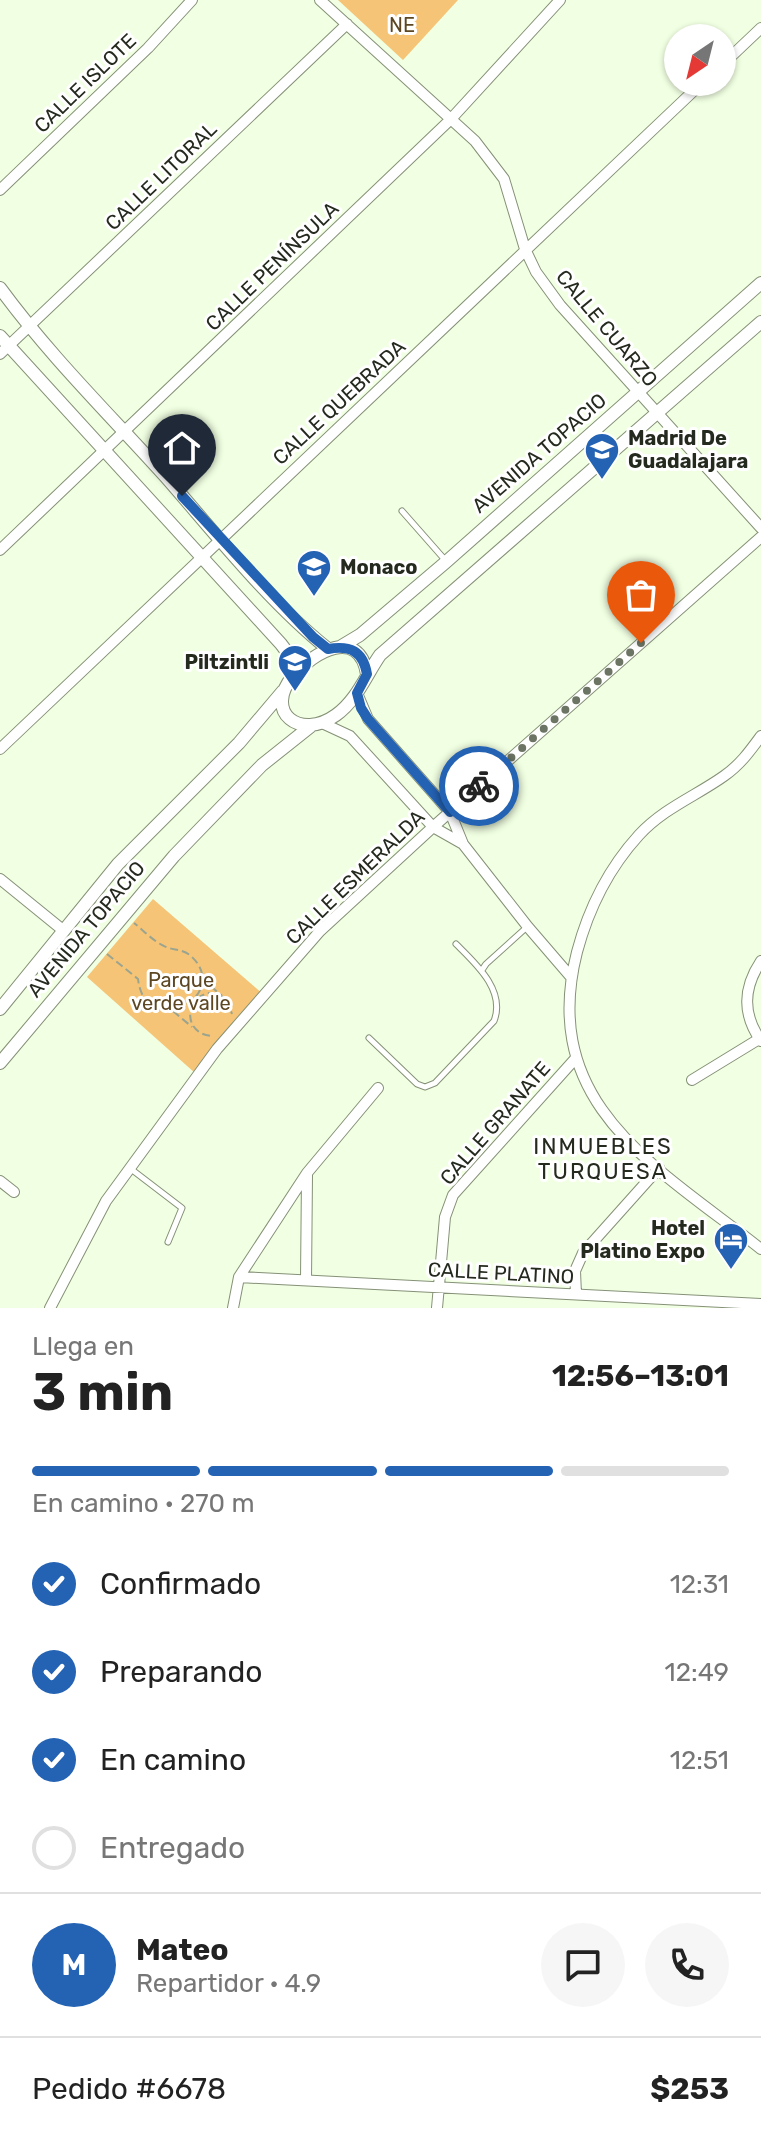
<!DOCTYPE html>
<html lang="es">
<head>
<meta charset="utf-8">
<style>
	:root { --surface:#fff; --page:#f6f6f6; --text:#222; --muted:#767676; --line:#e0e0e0; --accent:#2462b3 }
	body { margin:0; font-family:Rubik,sans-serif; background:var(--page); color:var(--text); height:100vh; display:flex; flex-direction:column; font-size:30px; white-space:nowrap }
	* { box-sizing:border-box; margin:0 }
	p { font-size:26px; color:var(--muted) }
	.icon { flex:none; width:44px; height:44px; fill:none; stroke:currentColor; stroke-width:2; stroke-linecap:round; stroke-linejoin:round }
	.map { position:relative; height:1308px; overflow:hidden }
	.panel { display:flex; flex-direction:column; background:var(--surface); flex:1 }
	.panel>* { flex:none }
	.needle { width:52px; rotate:215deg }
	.fabs { position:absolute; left:664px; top:24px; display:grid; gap:16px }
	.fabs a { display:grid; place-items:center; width:72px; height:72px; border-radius:50%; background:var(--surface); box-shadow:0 2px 6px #0004; font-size:40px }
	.pin { position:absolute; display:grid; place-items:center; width:68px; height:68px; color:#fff; margin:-82px -34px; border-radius:50% 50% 50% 0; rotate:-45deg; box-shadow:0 0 8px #0007 }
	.pin .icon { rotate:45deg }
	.courier { position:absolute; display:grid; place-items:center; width:80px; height:80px; margin:-40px; border:6px solid #2462b3; border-radius:50%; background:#fff; color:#222; box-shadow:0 2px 10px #0007 }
	.summary em { font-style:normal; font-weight:700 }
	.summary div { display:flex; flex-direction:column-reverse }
	.summary { display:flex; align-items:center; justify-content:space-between; height:136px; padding:0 32px }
	h1 { font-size:52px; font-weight:700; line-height:60px }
	.bar { display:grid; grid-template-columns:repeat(4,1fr); gap:12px 8px; align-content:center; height:96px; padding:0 32px }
	.bar i { height:10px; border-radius:6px; background:var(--line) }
	.bar .current { background:var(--accent) }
	.bar p { grid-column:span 4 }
	.line { display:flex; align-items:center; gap:20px; padding:0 32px; border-top:2px solid var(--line) }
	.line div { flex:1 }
	.round { display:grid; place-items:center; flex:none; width:84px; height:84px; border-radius:42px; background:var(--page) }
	ol { padding:0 32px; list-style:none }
	li { display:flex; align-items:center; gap:24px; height:88px }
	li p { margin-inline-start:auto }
	li .icon { padding:8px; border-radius:50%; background:var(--accent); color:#fff; stroke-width:4 }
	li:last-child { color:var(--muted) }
	li i { width:44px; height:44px; border:4px solid var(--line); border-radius:50% }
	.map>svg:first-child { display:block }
	.green { fill:#f5c477 }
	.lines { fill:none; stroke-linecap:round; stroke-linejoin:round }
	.service-casing { stroke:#859177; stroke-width:7 }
	.minor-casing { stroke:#859177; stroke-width:12 }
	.tertiary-casing { stroke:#859177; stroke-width:14 }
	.path { stroke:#9aa48f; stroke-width:2; stroke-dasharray:8 4; stroke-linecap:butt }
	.service { stroke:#fff; stroke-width:5 }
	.minor { stroke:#fff; stroke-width:10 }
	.tertiary { stroke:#fff; stroke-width:12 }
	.done { stroke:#6c7563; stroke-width:8; stroke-dasharray:0 14.4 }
	.route { stroke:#2462b3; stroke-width:10 }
	.labels { text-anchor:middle; stroke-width:6; stroke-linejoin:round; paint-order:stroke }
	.park-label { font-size:20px; fill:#5d4723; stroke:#fff }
	.street-label { font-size:20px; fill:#252a1f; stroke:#fff }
	.poi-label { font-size:20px; font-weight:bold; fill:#252a1f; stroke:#fff; text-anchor:start }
	.neighbourhood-label { font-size:22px; letter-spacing:2px; fill:#252a1f; stroke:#fff }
</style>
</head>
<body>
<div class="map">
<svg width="761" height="1308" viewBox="0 0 761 1308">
	<rect width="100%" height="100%" fill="#f1ffe2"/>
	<path class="green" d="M 338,0 L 458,0 L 403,60 Z
		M 153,899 L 264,995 L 195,1073 L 87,977 Z"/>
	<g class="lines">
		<defs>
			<path id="service" d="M 402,511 L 446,561
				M 482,970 L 486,964 L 527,927
				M 369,1038 L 417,1084 L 425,1087 L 435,1083 L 494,1021 C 506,990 475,963 456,944
				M 131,1169 L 182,1208 L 168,1242"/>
			<path id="minor" d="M 320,0 L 475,141 L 504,179 L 525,249 L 536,272 L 560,305 L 761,528
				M 722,65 L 761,28
				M 0,190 L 148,48 L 192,0
				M 0,354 L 347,24
				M 0,550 L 451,119 L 560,0
				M 357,693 L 368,719 L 450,812 L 463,844 L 528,927 L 571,977
				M 322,723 L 350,736 L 433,827 L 463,844
				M 761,736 C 750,751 740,765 724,776 C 696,796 664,808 639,835 C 608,869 589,907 577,952 C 538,1105 658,1168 761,1249
				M 0,749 L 703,82
				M 0,879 L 64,931
				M 761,961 C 743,988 742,1014 761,1041
				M 692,1080 L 759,1039
				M 0,1181 L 14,1192
				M 239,1277 L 761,1304
				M 306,1280 L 307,1175
				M 576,1294 L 575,1271 L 583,1253 L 659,1168
				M 50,1308 L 106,1201 L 217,1049 L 320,931 L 433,827 L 761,537
				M 233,1308 L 239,1277 L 307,1173 L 378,1088
				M 437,1308 L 445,1217 L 453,1195 L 575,1059"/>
			<path id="tertiary" d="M 0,288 C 49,355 109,414 165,476 C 215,533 269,602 328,649
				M 0,336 L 281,644 L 290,656 L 296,673
				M 340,647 L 360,635 L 446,562 L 761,283
				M 367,674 C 359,626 313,652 293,676 C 263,712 300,741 336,715 C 357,700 366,675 380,655 L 761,322
				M 0,1009 L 118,864 L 239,743 L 283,691
				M 0,1063 L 174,856 L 262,765 L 311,726"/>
		</defs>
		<use href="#service" class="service-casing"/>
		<use href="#minor" class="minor-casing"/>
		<use href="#tertiary" class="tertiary-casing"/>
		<path class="path" d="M 107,954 L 138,979 C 146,1043 232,996 192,957 C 183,948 173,951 164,946 C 153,941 143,930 134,923
			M 202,978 L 226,1000
			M 197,998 L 207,993 L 222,995
			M 227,1000 L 232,1014
			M 193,1003 C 185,1021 195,1036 214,1036
			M 173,1011 L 192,1027"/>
		<use href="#service" class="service"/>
		<use href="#minor" class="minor"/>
		<use href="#tertiary" class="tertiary"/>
	</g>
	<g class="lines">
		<path class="done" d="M 479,786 L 641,643"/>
		<path class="route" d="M 182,496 L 313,637 L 328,649 C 350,645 363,651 367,674 L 357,693 L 361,708 L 368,719 L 450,812 L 479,786"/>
	</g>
	<defs>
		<symbol id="school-pin" viewBox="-11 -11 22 30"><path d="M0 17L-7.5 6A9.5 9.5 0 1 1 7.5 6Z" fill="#2462b3" stroke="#fff"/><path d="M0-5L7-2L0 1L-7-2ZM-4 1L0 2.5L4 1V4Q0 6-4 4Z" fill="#fff"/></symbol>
		<symbol id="hotel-pin" viewBox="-11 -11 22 30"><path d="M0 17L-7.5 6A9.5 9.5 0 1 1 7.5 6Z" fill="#2462b3" stroke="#fff"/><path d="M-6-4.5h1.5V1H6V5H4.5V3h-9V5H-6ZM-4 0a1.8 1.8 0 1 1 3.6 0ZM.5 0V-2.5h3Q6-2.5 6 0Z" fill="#fff"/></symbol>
	</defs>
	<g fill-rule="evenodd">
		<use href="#school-pin" x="582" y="430" width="40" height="54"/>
		<use href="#school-pin" x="294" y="547" width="40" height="54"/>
		<use href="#school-pin" x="275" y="642" width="40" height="54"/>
		<use href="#hotel-pin" x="711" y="1220" width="40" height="54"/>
	</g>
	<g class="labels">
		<g class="park-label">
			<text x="402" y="32">NE</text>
			<text x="181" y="987">Parque<tspan x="181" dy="23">verde valle</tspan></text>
		</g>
		<g class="street-label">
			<text transform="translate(85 83) rotate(-44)" y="7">CALLE ISLOTE</text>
			<text transform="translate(161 176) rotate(-44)" y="7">CALLE LITORAL</text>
			<text transform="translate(272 266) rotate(-44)" y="7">CALLE PENÍNSULA</text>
			<text transform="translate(607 328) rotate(50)" y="7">CALLE CUARZO</text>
			<text transform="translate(339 402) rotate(-43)" y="7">CALLE QUEBRADA</text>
			<text transform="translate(539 453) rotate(-41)" y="7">AVENIDA TOPACIO</text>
			<text transform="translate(355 877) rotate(-44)" y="7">CALLE ESMERALDA</text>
			<text transform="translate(86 929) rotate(-50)" y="7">AVENIDA TOPACIO</text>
			<text transform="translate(495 1123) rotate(-49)" y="7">CALLE GRANATE</text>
			<text transform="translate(501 1273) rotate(3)" y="7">CALLE PLATINO</text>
		</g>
		<g class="poi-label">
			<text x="628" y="445">Madrid De<tspan x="628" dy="23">Guadalajara</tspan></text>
			<text x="340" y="574">Monaco</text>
			<text x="269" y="669" text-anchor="end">Piltzintli</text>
			<text x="705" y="1235" text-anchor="end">Hotel<tspan x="705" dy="23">Platino Expo</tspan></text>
		</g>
		<g class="neighbourhood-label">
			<text x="603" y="1154">INMUEBLES<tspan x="603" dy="25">TURQUESA</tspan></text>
		</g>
	</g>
</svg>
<div class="fabs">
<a><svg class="needle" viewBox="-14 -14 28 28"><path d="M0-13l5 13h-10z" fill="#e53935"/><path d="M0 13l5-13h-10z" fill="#767676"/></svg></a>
</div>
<div class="pin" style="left:641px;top:643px;background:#ea580c"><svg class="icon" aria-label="bag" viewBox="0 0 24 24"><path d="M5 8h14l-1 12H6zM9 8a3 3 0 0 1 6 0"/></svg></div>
<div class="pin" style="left:182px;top:496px;background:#1f2937"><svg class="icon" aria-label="home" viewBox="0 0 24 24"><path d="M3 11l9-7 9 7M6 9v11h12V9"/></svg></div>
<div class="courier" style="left:479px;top:786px"><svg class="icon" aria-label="bike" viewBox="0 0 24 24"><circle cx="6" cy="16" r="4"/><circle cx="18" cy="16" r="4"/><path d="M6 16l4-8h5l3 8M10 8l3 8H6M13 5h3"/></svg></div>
</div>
<section class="panel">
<div class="summary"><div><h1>3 min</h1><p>Llega en</p></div><em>12:56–13:01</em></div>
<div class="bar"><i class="current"></i><i class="current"></i><i class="current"></i><i></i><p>En camino · 270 m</p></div>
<ol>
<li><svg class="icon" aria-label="check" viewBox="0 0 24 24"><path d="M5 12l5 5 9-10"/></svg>Confirmado<p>12:31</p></li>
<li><svg class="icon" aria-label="check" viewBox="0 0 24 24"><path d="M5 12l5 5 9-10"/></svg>Preparando<p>12:49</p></li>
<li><svg class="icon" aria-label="check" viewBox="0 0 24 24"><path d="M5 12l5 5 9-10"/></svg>En camino<p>12:51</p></li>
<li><i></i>Entregado</li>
</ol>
<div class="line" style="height:144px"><b class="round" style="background:var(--accent);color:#fff">M</b><div><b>Mateo</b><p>Repartidor · 4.9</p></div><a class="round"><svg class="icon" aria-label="chat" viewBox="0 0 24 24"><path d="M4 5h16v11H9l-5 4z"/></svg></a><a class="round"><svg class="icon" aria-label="phone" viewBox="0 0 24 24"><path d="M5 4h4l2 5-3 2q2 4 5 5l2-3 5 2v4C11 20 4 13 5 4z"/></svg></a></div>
<div class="line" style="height:104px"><div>Pedido #6678</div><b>$253</b></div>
</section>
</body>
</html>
